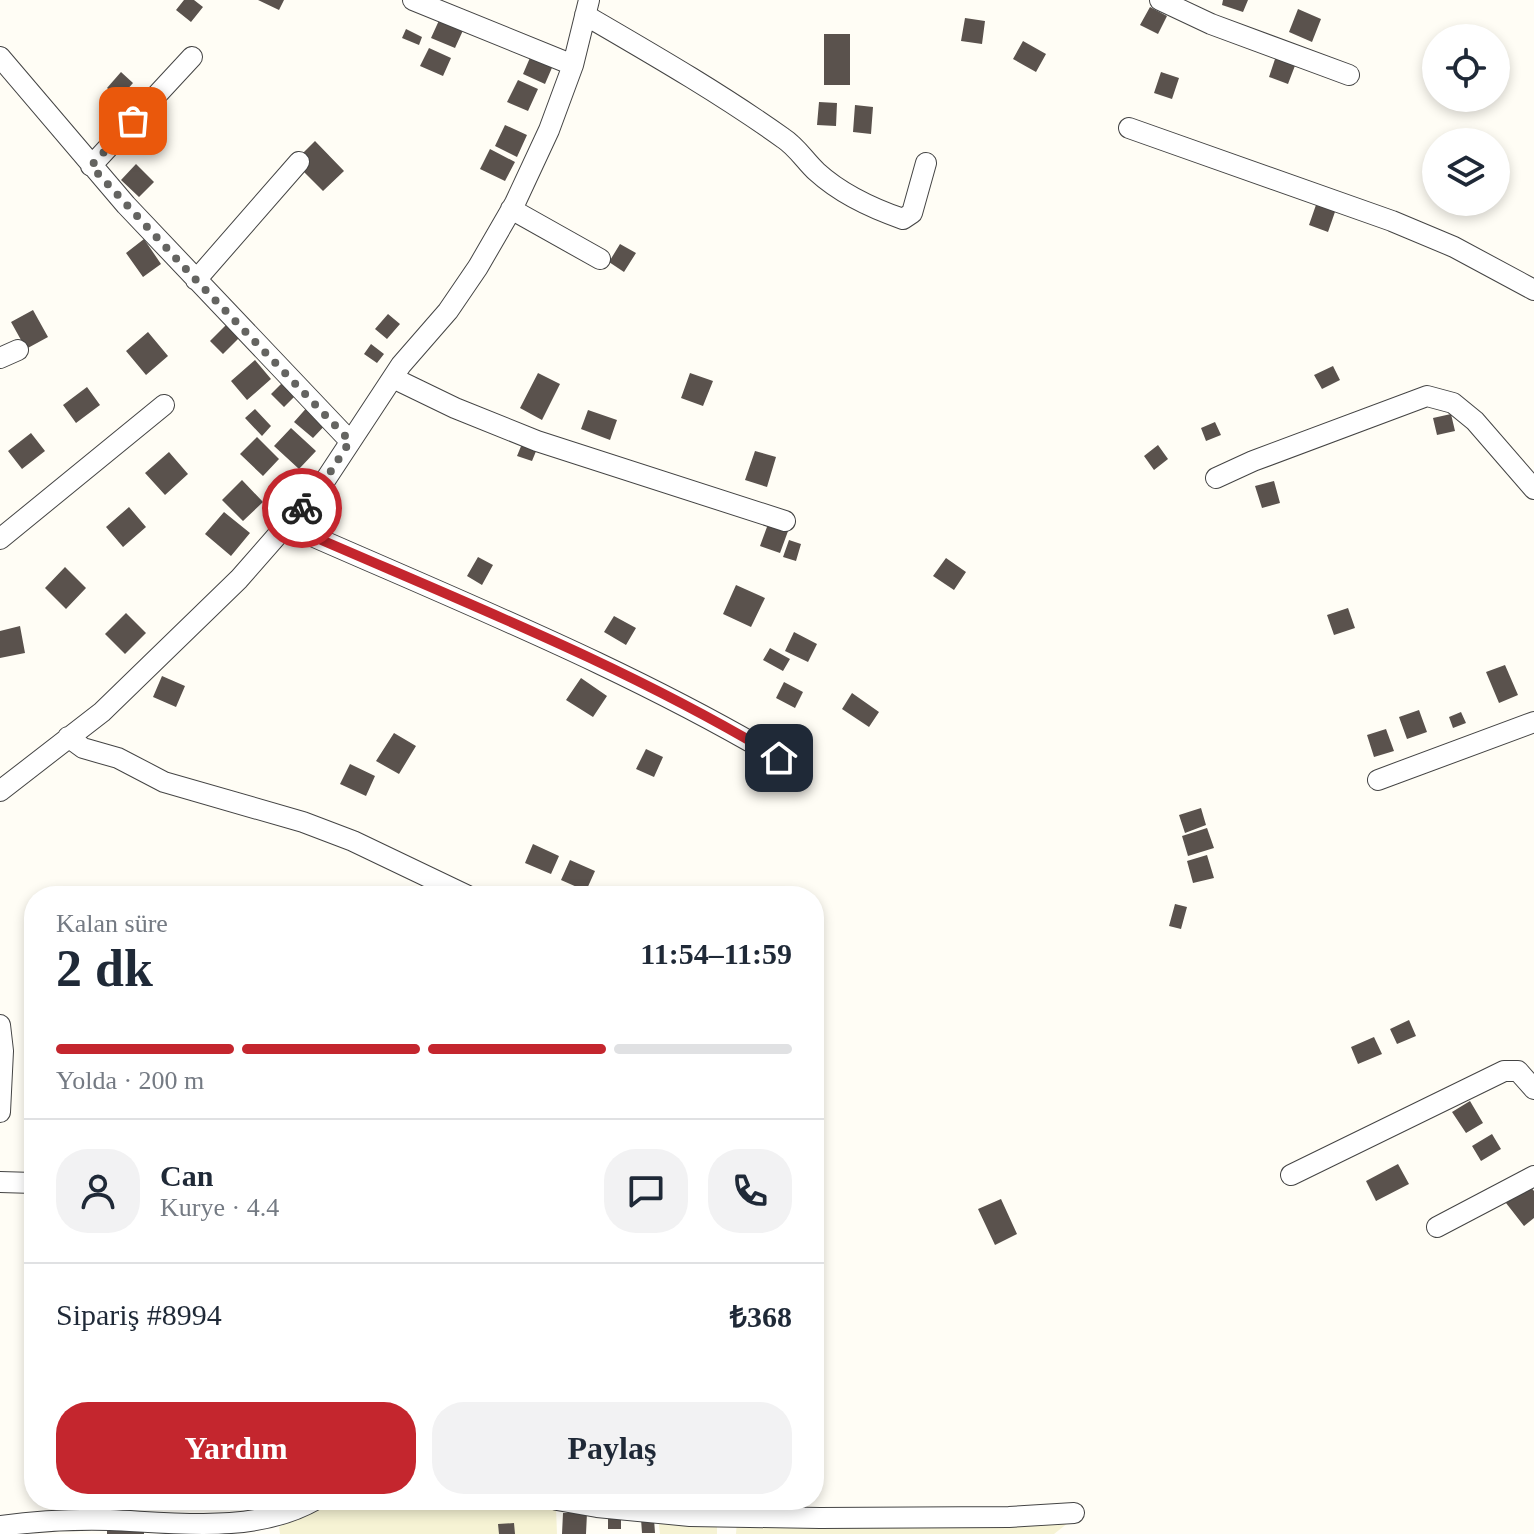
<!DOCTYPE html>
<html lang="tr">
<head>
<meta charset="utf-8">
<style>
	:root { --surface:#fff; --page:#f2f2f3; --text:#1f2937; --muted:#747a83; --line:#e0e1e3; --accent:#c4262e }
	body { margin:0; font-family:"Times New Roman",serif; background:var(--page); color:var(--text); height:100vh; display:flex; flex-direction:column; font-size:30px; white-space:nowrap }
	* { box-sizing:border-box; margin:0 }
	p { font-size:26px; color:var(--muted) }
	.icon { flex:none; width:44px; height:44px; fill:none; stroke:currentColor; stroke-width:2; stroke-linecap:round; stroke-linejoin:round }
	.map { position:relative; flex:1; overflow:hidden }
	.sheet { position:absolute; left:24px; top:886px; width:800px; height:624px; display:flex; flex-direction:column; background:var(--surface); border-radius:32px; box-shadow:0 4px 12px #0003 }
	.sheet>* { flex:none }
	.buttons { position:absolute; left:1422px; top:24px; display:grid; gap:16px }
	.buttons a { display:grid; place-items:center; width:88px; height:88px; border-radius:50%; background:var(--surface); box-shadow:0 4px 12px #0003; font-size:40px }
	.pin { position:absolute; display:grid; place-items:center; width:68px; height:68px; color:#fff; margin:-34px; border-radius:16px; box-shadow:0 4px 12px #0006 }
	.courier { position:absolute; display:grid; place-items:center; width:80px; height:80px; margin:-40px; border:6px solid #c4262e; border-radius:50%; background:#fff; color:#222; box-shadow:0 2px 10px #0007 }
	.overview em { font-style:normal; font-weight:600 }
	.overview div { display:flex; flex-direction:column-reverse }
	.overview { display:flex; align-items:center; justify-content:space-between; height:136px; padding:0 32px }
	h1 { font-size:52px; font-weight:600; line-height:60px }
	.bar { display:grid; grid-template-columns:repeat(4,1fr); gap:12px 8px; align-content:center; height:96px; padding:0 32px }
	.bar i { height:10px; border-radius:6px; background:var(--line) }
	.bar .active { background:var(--accent) }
	.bar p { grid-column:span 4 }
	.line { display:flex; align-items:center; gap:20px; padding:0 32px; border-top:2px solid var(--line) }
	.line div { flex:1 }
	.round { display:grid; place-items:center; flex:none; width:84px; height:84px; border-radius:32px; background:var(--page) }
	.button { display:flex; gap:16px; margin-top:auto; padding:16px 32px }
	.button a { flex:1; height:92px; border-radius:32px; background:var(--accent); color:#fff; font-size:32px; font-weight:600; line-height:92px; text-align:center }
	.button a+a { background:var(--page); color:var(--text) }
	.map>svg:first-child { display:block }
	.farmland { fill:#f6f3d4 }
	.building { fill:#5a524d }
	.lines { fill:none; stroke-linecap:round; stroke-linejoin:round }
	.minor-casing { stroke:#444; stroke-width:22 }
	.minor { stroke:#fff; stroke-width:20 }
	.done { stroke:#646461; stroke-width:8; stroke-dasharray:0 14.4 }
	.route { stroke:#c4262e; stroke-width:10 }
</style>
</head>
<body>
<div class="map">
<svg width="1534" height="1534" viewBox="0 0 1534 1534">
	<rect width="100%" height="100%" fill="#fffdf5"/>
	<path class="farmland" d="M 329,1500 L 542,1500 L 556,1507 L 557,1534 L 280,1534 L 279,1527 Z
		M 658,1517 L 717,1521 L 717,1534 L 660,1534 Z
		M 1073,1519 L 1054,1534 L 736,1534 L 737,1520 Z"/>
	<path class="building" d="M 184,0 L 194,0 L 203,7 L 191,22 L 176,10 Z
		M 258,0 L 284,0 L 279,10 Z
		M 1223,0 L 1248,0 L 1243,12 L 1222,5 Z
		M 1150,7 L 1167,16 L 1158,34 L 1140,25 Z
		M 1298,9 L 1321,19 L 1312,42 L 1289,32 Z
		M 441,16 L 465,26 L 455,48 L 431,38 Z
		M 965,18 L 985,21 L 982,44 L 961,41 Z
		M 406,29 L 422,37 L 419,45 L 402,38 Z
		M 824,34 L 850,34 L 850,85 L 824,85 Z
		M 1023,41 L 1046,54 L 1036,72 L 1013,59 Z
		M 429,48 L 451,58 L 443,76 L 420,66 Z
		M 532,53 L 554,63 L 545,84 L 523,74 Z
		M 1276,56 L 1296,63 L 1288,84 L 1269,77 Z
		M 121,72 L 133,83 L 119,99 L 107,88 Z
		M 1161,72 L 1179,78 L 1172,99 L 1154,93 Z
		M 518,80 L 538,89 L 528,111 L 507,102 Z
		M 819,102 L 837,103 L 836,126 L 817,125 Z
		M 855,105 L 873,107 L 871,134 L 853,132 Z
		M 505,125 L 527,135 L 517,157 L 495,146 Z
		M 315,141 L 344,171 L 323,191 L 294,162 Z
		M 490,149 L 515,162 L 505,181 L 480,169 Z
		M 136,164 L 154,182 L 139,197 L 121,180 Z
		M 1317,202 L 1336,209 L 1328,232 L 1309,225 Z
		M 144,239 L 161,264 L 143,277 L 126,253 Z
		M 620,244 L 636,253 L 624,272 L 609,262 Z
		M 33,310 L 48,337 L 26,349 L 11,322 Z
		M 388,314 L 400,324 L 387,339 L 375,329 Z
		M 226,325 L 239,338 L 223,354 L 210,341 Z
		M 148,332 L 168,356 L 146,375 L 126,351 Z
		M 371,344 L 384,354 L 377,363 L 364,354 Z
		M 255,360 L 271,379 L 247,400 L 231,381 Z
		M 1333,366 L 1340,380 L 1322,389 L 1314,375 Z
		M 538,373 L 560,384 L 542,420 L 520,408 Z
		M 690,373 L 713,381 L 703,406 L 681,398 Z
		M 284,381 L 297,394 L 284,407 L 271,394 Z
		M 87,387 L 100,405 L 76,423 L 63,405 Z
		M 310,404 L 329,421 L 313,438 L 294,422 Z
		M 255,409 L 271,426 L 262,436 L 245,418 Z
		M 588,410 L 617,420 L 610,440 L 581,429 Z
		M 1451,414 L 1455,431 L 1437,435 L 1433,418 Z
		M 1215,422 L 1221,435 L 1206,441 L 1201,428 Z
		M 291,428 L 316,451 L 299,469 L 274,446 Z
		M 31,433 L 45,451 L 22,469 L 8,451 Z
		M 257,437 L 279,459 L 263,476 L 240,454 Z
		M 524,439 L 539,444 L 532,461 L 517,456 Z
		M 1158,445 L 1168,459 L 1154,470 L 1144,456 Z
		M 755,451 L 776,457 L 767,487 L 745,480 Z
		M 169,452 L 188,474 L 165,495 L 145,473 Z
		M 242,480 L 263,502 L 243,521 L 222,500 Z
		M 1274,481 L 1280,503 L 1262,508 L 1255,486 Z
		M 129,507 L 146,527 L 123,547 L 106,527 Z
		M 224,512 L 250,533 L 231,556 L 205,534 Z
		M 771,516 L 791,523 L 780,553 L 760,546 Z
		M 789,540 L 801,544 L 796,561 L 783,557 Z
		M 478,557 L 493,565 L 482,585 L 467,576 Z
		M 946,558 L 966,572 L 954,590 L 933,576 Z
		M 65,567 L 86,588 L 66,609 L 45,588 Z
		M 736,585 L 765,598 L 751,627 L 723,614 Z
		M 1348,608 L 1355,628 L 1334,635 L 1327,615 Z
		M 126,613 L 146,633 L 125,654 L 105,634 Z
		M 614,616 L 636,628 L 626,645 L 604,632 Z
		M 20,626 L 25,653 L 0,658 L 0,631 Z
		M 794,632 L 817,644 L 808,662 L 785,651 Z
		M 770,648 L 790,659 L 783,671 L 763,660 Z
		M 1505,665 L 1518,695 L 1499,703 L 1486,672 Z
		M 162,676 L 185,686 L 176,707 L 153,697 Z
		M 581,678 L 607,696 L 593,717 L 566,700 Z
		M 784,682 L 803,692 L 795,708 L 776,698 Z
		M 852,693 L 879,712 L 869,727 L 842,709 Z
		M 1419,710 L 1427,732 L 1407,739 L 1399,717 Z
		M 1461,712 L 1466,723 L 1453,728 L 1449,717 Z
		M 1386,729 L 1394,751 L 1374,757 L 1367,735 Z
		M 394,733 L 416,746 L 399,774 L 376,761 Z
		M 646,749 L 663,757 L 654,777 L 636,769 Z
		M 350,764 L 375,776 L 366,796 L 340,784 Z
		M 1201,808 L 1206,825 L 1185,833 L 1179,815 Z
		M 1207,828 L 1214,848 L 1188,856 L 1182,836 Z
		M 533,844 L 559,856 L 551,874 L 525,863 Z
		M 1207,855 L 1214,878 L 1193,883 L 1187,861 Z
		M 570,860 L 595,871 L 586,891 L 561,880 Z
		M 1175,904 L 1187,907 L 1181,929 L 1169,926 Z
		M 1409,1020 L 1416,1036 L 1397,1044 L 1390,1029 Z
		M 1374,1037 L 1382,1054 L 1358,1064 L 1351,1047 Z
		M 1470,1101 L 1483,1123 L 1466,1133 L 1452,1112 Z
		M 1492,1134 L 1501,1149 L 1481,1161 L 1472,1146 Z
		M 1398,1164 L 1409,1184 L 1376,1201 L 1366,1181 Z
		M 1529,1185 L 1534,1191 L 1534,1218 L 1524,1226 L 1506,1203 Z
		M 1001,1199 L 1017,1234 L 995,1245 L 978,1209 Z
		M 563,1513 L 587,1513 L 586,1534 L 562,1534 Z
		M 608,1514 L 621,1514 L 621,1529 L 608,1529 Z
		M 641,1519 L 654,1519 L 655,1533 L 642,1533 Z
		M 514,1523 L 515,1534 L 499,1534 L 498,1524 Z
		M 107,1527 L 144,1527 L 144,1534 L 107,1534 Z"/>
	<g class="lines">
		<defs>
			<path id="minor" d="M 413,0 L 573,65
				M 1160,0 L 1211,24 L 1349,75
				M 585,15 C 652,54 720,93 783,138 C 797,147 805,161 817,172 C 840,193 874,209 903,219 L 912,213 L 926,163
				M 0,57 L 126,205 L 350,441
				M 1129,128 L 1392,221 L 1454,247 L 1534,290
				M 91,166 L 192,57
				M 511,209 L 600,259
				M 196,280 L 299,162
				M 0,358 L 18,350
				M 393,378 L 455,408 L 537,441 L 785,521
				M 1216,478 L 1253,461 L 1427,396 L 1453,403 L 1475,421 L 1534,489
				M 287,525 C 461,602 638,672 800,771
				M 0,539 L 164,405
				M 68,737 L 83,748 L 118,758 L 164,782 L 303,822 L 353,841 L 468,896
				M 1378,780 L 1534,722
				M 0,791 L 102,712 L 239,579 L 324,482 L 401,365 L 448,311 L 478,267 L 515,203 L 549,130 L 573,65 L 589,0
				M 0,1025 L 3,1051 L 0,1112
				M 1291,1175 L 1504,1071 L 1518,1071 L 1534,1089
				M 0,1182 L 34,1183
				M 1437,1227 L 1534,1176
				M 557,1500 L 597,1507 L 690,1516 L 820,1518 L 1009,1517 L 1074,1513
				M 0,1526 C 37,1521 73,1519 110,1520 C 177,1523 255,1534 315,1500"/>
		</defs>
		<use href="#minor" class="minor-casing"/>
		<use href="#minor" class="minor"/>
	</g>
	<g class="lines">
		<path class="done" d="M 133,121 L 91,166 L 196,280 L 350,441 L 324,482 L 302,508"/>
		<path class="route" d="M 302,508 L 287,525 C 453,598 624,664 779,758"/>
	</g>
</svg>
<div class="buttons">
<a><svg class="icon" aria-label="locate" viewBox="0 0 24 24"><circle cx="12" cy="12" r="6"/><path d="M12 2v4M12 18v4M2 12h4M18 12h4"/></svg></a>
<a><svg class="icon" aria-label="layers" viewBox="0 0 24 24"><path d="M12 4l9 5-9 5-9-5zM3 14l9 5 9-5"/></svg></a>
</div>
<div class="pin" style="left:133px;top:121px;background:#ea580c"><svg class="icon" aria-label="bag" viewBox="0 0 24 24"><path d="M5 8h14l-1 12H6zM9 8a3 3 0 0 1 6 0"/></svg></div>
<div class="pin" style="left:779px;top:758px;background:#1f2937"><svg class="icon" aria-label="home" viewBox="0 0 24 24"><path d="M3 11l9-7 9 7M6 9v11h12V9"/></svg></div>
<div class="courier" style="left:302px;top:508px"><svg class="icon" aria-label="bike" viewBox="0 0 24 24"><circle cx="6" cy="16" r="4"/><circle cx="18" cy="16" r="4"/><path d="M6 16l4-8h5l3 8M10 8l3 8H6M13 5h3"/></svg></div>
<section class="sheet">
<div class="overview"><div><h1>2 dk</h1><p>Kalan süre</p></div><em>11:54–11:59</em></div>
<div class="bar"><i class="active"></i><i class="active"></i><i class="active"></i><i></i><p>Yolda · 200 m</p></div>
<div class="line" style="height:144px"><a class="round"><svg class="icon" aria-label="person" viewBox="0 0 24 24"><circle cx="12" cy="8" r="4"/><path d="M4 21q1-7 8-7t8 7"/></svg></a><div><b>Can</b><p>Kurye · 4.4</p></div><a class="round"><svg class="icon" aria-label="chat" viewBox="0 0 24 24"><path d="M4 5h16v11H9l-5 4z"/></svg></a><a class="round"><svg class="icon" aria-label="phone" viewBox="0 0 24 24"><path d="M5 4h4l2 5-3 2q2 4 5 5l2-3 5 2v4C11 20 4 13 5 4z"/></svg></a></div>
<div class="line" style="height:104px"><div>Sipariş #8994</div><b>₺368</b></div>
<div class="button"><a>Yardım</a><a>Paylaş</a></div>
</section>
</div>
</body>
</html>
